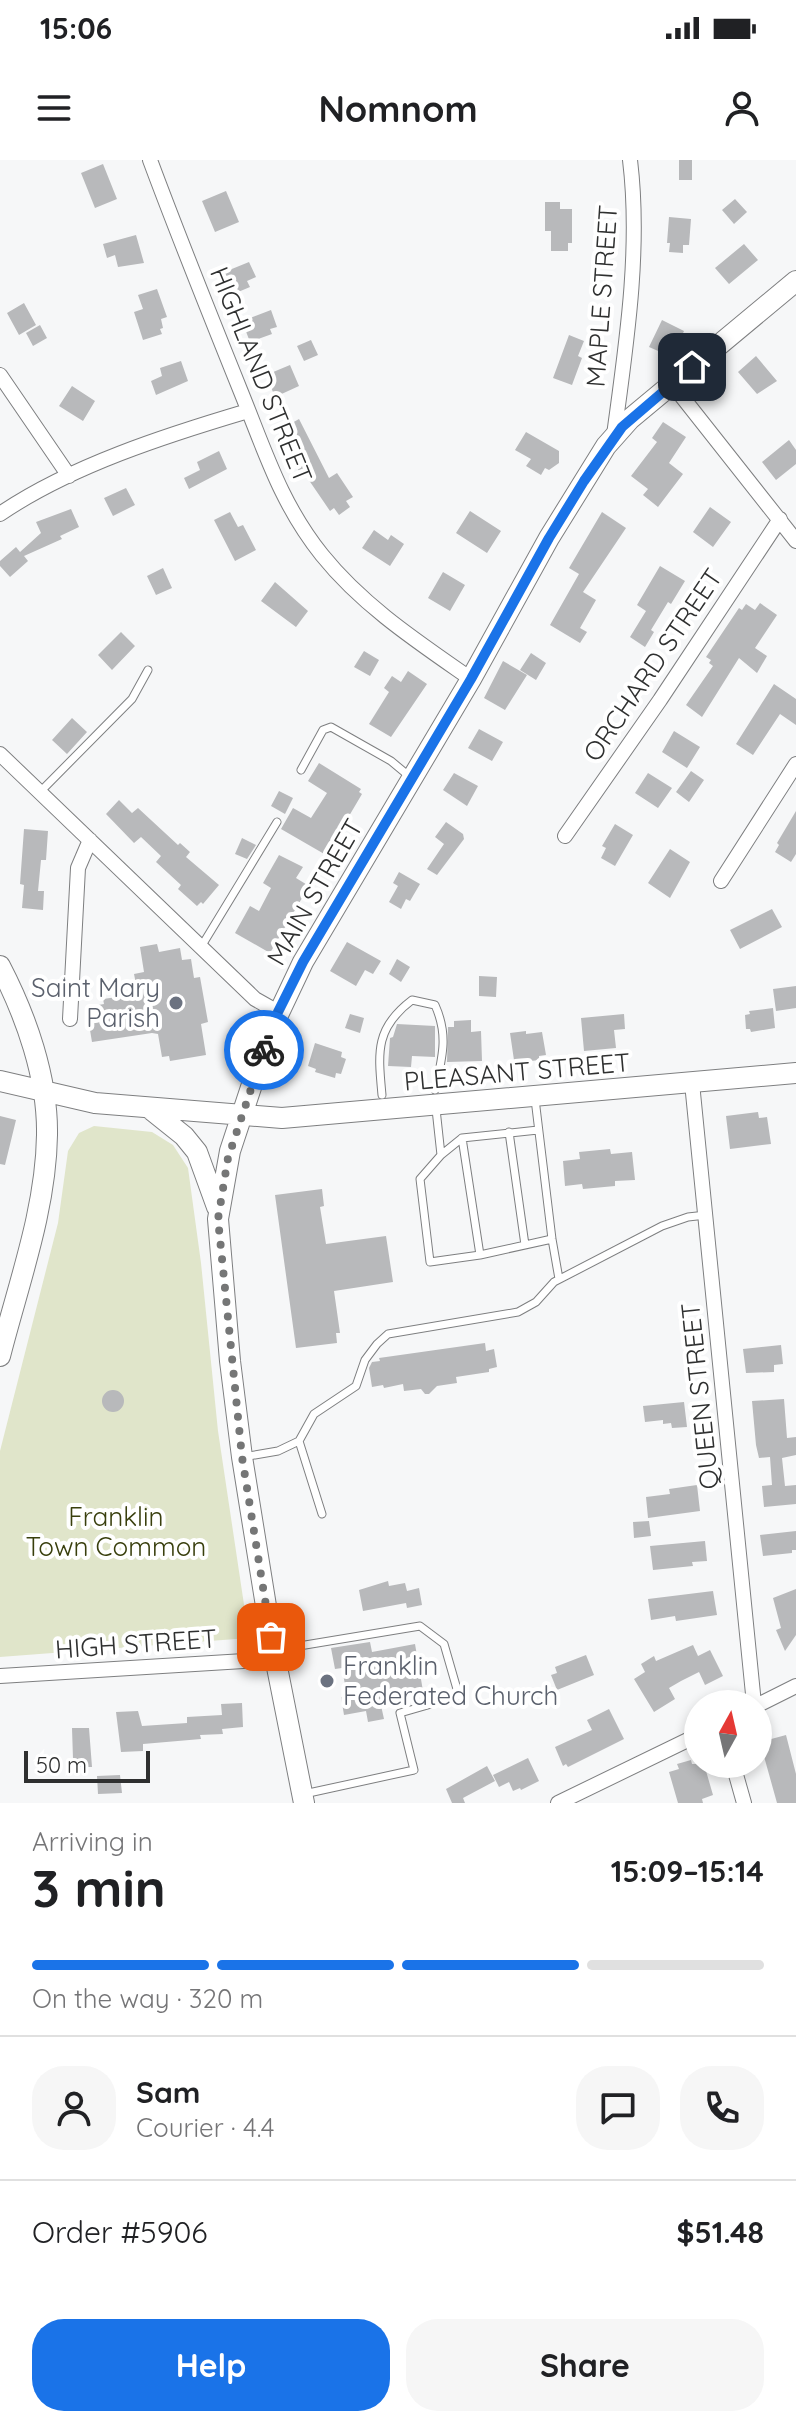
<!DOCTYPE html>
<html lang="en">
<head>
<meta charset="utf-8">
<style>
	:root { --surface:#fff; --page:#f6f6f6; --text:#202124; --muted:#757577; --line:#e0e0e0; --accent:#1a73e8 }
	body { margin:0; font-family:Quicksand,sans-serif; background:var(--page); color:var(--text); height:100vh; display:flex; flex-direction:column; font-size:30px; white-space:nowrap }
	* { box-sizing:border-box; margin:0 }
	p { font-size:26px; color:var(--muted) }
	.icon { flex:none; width:44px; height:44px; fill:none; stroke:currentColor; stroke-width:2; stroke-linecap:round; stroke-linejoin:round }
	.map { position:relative; height:1643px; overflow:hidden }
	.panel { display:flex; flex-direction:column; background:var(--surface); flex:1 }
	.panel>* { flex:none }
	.needle { width:52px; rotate:8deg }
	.fabs { position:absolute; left:684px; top:1530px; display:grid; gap:16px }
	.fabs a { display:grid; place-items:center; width:88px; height:88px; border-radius:50%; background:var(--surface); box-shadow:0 4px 12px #0003; font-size:40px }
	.scale { position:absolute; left:24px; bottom:20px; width:126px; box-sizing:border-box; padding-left:8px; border:4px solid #2f3030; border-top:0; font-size:22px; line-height:28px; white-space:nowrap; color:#2f3030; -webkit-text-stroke:6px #fff; paint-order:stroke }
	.pin { position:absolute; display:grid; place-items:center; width:68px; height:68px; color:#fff; margin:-34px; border-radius:16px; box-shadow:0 4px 12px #0006 }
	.courier { position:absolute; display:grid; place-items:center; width:80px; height:80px; margin:-40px; border:6px solid #1a73e8; border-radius:50%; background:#fff; color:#222; box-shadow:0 2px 10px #0007 }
	.overview em { font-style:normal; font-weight:700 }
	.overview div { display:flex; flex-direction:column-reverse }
	.overview { display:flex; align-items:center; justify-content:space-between; height:136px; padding:0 32px }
	h1 { font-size:52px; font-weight:700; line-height:60px }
	.bar { display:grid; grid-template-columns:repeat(4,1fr); gap:12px 8px; align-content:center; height:96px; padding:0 32px }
	.bar i { height:10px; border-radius:6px; background:var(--line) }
	.bar .active { background:var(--accent) }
	.bar p { grid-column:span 4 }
	.line { display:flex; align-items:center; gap:20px; padding:0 32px; border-top:2px solid var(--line) }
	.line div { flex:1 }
	.round { display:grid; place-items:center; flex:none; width:84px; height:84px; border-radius:32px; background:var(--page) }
	.primary-button { display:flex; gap:16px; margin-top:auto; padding:16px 32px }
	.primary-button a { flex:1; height:92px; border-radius:32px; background:var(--accent); color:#fff; font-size:32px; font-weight:700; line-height:92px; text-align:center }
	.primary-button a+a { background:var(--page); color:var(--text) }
	.status { display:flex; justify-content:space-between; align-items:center; height:56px; padding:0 40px; background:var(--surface); direction:ltr }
	.status svg { height:22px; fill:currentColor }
	header { display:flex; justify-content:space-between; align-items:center; height:104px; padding:0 32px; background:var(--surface); font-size:36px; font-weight:700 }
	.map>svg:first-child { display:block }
	.green { fill:#e0e5ca }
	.building { fill:#b8b9bb }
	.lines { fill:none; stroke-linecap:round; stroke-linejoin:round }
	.lane-casing { stroke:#7e7f80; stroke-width:9 }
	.street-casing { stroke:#7e7f80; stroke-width:16 }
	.secondary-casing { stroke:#7e7f80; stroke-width:22 }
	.lane { stroke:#fff; stroke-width:7 }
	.street { stroke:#fff; stroke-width:14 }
	.secondary { stroke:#fff; stroke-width:20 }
	.done { stroke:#757676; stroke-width:8; stroke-dasharray:0 14.4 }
	.route { stroke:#1a73e8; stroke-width:10 }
	.worship-dot { fill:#6b7280; stroke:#fff; stroke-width:3 }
	.labels { text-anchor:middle; stroke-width:8; stroke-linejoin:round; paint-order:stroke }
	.street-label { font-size:26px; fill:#2f3030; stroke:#fff }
	.worship-label { font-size:26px; fill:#5b616d; stroke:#fff; text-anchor:end }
	.park-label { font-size:26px; fill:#393f0d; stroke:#fff }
</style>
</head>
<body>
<div class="status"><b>15:06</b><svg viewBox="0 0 49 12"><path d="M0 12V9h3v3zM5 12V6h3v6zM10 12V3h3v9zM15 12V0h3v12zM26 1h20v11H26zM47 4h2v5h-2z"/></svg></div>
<header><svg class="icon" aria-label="menu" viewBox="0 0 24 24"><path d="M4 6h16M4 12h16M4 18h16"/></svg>Nomnom<svg class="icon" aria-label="person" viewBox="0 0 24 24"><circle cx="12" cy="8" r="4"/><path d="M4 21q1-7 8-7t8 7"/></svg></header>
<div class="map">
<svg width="796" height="1643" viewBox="0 0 796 1643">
	<rect width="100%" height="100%" fill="#f6f7f8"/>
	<path class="green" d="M 94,966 L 152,972 L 173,985 L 188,1008 L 201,1103 L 218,1271 L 249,1478 L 0,1497 L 0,1291 L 58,1063 L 68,991 L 79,973 Z"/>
	<path class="building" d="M 679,0 L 692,0 L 692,20 L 679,20 Z
		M 103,4 L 117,39 L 95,48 L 81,13 Z
		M 226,31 L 239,62 L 215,72 L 202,41 Z
		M 735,39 L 747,52 L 734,64 L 722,50 Z
		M 545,42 L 560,42 L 560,49 L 572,49 L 572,83 L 568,83 L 568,91 L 551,91 L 551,71 L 545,71 Z
		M 669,57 L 691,59 L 689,85 L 683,85 L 683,93 L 669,92 L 670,83 L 667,83 Z
		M 136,75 L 144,103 L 118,107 L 115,95 L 107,98 L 103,84 Z
		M 744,84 L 758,100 L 729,124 L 715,108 Z
		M 249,102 L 256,117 L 247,121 L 250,127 L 231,135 L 222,113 Z
		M 157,129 L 167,157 L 161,159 L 163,168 L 160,169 L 162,174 L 143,180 L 134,152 L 143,149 L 138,135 Z
		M 24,143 L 36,165 L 19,175 L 7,153 Z
		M 271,150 L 277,167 L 270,169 L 272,174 L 250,182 L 242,161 Z
		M 662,160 L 684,171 L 672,197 L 649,187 Z
		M 40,165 L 47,178 L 33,186 L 26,173 Z
		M 569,175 L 584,181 L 578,196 L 582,198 L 572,225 L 553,218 Z
		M 311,180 L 318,195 L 304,201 L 297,186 Z
		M 756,196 L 777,221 L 757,234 L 738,212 Z
		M 181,201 L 188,221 L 156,235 L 151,221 L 162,216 L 160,208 Z
		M 290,205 L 299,226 L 275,237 L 266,215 Z
		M 72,226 L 95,241 L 83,261 L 59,246 Z
		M 299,259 L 329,318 L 337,313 L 353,337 L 346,341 L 350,347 L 339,355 L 334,348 L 330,351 L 302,310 L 299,311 L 289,292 L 294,289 L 283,268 Z
		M 663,262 L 686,277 L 669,303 L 683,314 L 658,347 L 643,335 L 648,329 L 631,316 L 657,282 L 652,278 Z
		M 526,272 L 559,291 L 559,303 L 549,310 L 545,308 L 541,315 L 526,306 L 531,299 L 515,290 Z
		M 789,280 L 796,290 L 796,304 L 776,320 L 762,302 Z
		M 219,291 L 227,309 L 189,329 L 184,318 L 200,310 L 197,302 Z
		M 126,328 L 135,345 L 113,356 L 104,338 Z
		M 710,347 L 731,362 L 713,387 L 693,372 Z
		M 71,349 L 79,367 L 60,376 L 62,379 L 24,396 L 28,401 L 10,417 L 0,406 L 0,401 L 16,387 L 20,392 L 41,373 L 36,362 Z
		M 470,351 L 501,371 L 487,393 L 456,373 Z
		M 230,352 L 238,367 L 243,365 L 256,390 L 235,401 L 214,360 Z
		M 602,352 L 626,368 L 583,432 L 596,440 L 580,468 L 587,472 L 580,483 L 550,465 L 579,414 L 569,408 Z
		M 374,370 L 388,380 L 391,375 L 404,384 L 390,406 L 362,388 Z
		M 660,406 L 685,421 L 671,444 L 668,442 L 651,470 L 654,472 L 645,487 L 630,477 L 646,451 L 637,445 Z
		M 163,408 L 172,428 L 156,435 L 147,416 Z
		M 443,412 L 465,425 L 450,451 L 428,438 Z
		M 275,422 L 308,451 L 296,467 L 261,441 Z
		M 760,443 L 777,455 L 755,488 L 767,496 L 757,513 L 739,498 L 702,557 L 686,545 L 713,506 L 709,503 L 711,500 L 706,497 L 739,448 L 742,450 L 746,444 L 755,450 Z
		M 121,472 L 135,486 L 112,510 L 98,495 Z
		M 364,491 L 379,500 L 370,516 L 354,507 Z
		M 531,493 L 546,503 L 536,520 L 520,510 Z
		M 503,501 L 527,515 L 505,550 L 484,538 Z
		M 408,511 L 427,524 L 391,577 L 369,564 L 389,532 L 384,528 L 392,516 L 401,522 Z
		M 774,524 L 796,539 L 796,565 L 780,554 L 753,595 L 736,584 Z
		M 72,558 L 87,572 L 67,594 L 52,580 Z
		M 479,569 L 503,582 L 492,601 L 468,588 Z
		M 674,571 L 700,587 L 687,608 L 662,592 Z
		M 319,603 L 361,629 L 359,632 L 362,634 L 326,695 L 281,669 L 293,648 L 311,658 L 327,633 L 308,621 Z
		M 691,611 L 704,620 L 689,642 L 676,632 Z
		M 454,613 L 478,626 L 467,646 L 443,630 Z
		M 648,613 L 672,628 L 658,648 L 635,633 Z
		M 279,631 L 293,638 L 285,654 L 271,646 Z
		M 119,640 L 132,653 L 138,648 L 178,685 L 180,683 L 190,692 L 186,697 L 219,725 L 203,744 L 201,742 L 197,746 L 178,729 L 181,725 L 156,702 L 161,696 L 141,677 L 134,683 L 106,654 Z
		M 796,651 L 796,694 L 791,702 L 775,692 L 779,685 L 777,683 Z
		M 446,662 L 463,674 L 464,679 L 437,715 L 427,709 L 444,684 L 435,677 Z
		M 615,664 L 633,675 L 615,706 L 601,698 L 606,688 L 602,686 Z
		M 24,669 L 48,671 L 46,700 L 41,700 L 38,731 L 44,731 L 43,750 L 22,748 L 24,725 L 20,724 Z
		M 242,678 L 256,685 L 247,699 L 235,694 Z
		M 670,689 L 690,702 L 670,738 L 648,723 Z
		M 279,695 L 303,707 L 296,718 L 309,726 L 270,793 L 235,773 L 250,746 L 259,751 L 271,728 L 263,723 Z
		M 399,712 L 420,724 L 410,741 L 406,739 L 401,749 L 389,742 L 398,726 L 393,723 Z
		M 772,749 L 782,767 L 740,789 L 730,770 Z
		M 347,782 L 381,801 L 373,814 L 365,810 L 356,826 L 330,811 Z
		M 157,784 L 159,792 L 180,788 L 182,800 L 191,799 L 194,818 L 200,817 L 208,862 L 201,864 L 206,895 L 170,901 L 169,896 L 162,897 L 158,874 L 152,873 L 92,882 L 89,864 L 93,864 L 93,846 L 104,844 L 103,839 L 138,834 L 134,814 L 144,812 L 140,787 Z
		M 397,799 L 410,807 L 401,822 L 389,814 Z
		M 479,816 L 497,817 L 496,837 L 479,836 Z
		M 796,826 L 796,848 L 776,851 L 773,829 Z
		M 773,848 L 775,868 L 751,872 L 750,869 L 746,869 L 745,855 L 750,854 L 749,851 Z
		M 350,854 L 364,858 L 360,873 L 345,868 Z
		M 624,854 L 625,869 L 614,870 L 616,888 L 584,891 L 581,858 Z
		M 471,860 L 471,872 L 481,871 L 482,901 L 447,902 L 448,867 L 454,867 L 454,861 Z
		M 397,864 L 435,866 L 435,897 L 412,896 L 411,907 L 388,906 L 390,878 L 393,877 Z
		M 526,871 L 526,874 L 542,872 L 546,895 L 539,896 L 539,900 L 531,901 L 531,905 L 515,907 L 510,873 Z
		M 315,883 L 342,892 L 341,897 L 346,899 L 341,914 L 336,913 L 335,918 L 315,912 L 316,909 L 308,906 Z
		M 758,952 L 759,958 L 767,957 L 771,984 L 730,989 L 726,956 Z
		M 0,956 L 16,960 L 5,1005 L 0,1004 Z
		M 610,989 L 611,994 L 632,992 L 635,1020 L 615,1021 L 615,1026 L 583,1029 L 582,1024 L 565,1026 L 563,1001 L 580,999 L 579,992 Z
		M 322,1029 L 324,1046 L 320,1047 L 326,1084 L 386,1076 L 393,1122 L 334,1131 L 340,1173 L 336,1173 L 337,1183 L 296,1188 L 275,1035 Z
		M 485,1183 L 486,1191 L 494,1189 L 497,1207 L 489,1209 L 489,1212 L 456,1217 L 457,1223 L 437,1226 L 429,1234 L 425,1234 L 421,1229 L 404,1231 L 403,1224 L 384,1228 L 383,1225 L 372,1227 L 369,1208 L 372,1202 L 380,1201 L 379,1198 Z
		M 781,1185 L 783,1204 L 774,1205 L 774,1212 L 746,1213 L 743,1189 Z
		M102 1241a11 11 0 1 1 22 0a11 11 0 1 1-22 0Z
		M 784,1239 L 787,1278 L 796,1277 L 796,1295 L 782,1298 L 785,1326 L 796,1325 L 796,1344 L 764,1347 L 762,1326 L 772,1325 L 770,1297 L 759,1298 L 756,1285 L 752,1241 Z
		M 684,1242 L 687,1267 L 672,1268 L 671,1263 L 663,1264 L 663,1260 L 645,1262 L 643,1246 Z
		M 697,1325 L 700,1351 L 648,1358 L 646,1337 L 670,1334 L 669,1329 Z
		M 649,1361 L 651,1376 L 634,1378 L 633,1362 Z
		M 796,1371 L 796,1390 L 792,1390 L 792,1393 L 763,1396 L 760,1375 Z
		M 705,1381 L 707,1401 L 692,1402 L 693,1406 L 653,1410 L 650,1386 Z
		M 388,1421 L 389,1426 L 405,1423 L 407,1431 L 419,1428 L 422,1445 L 407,1448 L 406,1443 L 363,1451 L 359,1430 Z
		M 796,1429 L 796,1475 L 785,1491 L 776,1470 L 781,1468 L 773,1438 Z
		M 713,1431 L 717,1455 L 676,1461 L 675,1456 L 651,1460 L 648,1439 Z
		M 370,1482 L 372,1492 L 415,1484 L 423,1531 L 380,1541 L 384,1559 L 368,1562 L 366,1551 L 344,1555 L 341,1537 L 347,1536 L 342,1508 L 335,1509 L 331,1488 Z
		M 693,1485 L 698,1496 L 710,1490 L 723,1516 L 705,1525 L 699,1512 L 681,1521 L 669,1528 L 675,1539 L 654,1552 L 634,1519 L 645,1512 L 641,1504 L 654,1496 L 656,1501 Z
		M 586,1495 L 594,1515 L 557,1530 L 551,1515 L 557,1513 L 555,1507 Z
		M 242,1543 L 243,1567 L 222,1569 L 223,1574 L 200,1575 L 201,1579 L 143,1584 L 143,1591 L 121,1592 L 116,1552 L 138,1551 L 142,1566 L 187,1563 L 187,1557 L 222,1555 L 221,1544 Z
		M 609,1549 L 624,1579 L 568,1607 L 566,1604 L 563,1606 L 555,1587 L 592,1570 L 587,1560 Z
		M 72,1568 L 89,1568 L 92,1607 L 77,1607 L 77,1599 L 73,1599 Z
		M 786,1575 L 796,1614 L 796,1643 L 777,1643 L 760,1582 Z
		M 528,1598 L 539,1621 L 521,1630 L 520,1628 L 513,1631 L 509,1622 L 499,1627 L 493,1615 Z
		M 691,1600 L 692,1604 L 704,1604 L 713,1635 L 702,1639 L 703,1643 L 678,1643 L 669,1612 L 679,1609 L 677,1604 Z
		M 487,1606 L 495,1621 L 463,1638 L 465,1643 L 452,1643 L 446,1629 Z
		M 120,1615 L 122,1633 L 98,1634 L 97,1616 Z"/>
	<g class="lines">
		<defs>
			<path id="lane" d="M 301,610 L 323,570 L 331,567 L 391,601 L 409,616
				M 40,632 L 132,539 L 148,510
				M 201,787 L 277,662
				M 382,935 C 378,892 375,868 412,840 L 435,845 C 449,876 442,898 435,930
				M 535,939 L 552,1079 L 559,1119
				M 436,949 L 441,995 L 420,1019 L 430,1102 L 480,1095 L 552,1079
				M 509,972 L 525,1085
				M 462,978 L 480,1095
				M 441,995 L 462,978 L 538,970
				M 299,1281 L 322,1354
				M 243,1297 L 278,1291 L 299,1281 L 314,1254 L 356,1226 L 365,1200 L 377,1184 L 388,1174 L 518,1152 L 536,1142 L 554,1122 L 662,1066 L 688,1057 L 706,1055
				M 275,1490 L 420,1466 L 444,1484 L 459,1536 L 400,1553 L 414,1610 L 304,1634"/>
			<path id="street" d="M 150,0 C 179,78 210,155 241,232 C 265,291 281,344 322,395 C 363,446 418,482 471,519
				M 0,215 L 69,316
				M 672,224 L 796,381
				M 614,275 C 626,186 641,90 630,0
				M 0,354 C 70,306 167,275 248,251
				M 0,594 L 255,839 L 278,852
				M 565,676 L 660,540 L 780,359
				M 721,721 L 796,604
				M 70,859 L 78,708 L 90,680
				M 692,923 L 754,1544
				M 0,1516 L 276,1499
				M 758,1545 L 796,1526
				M 733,1604 L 744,1643
				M 558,1643 L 698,1575"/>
			<path id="secondary" d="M 0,806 C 26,856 48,918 47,975 C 46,1050 18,1125 0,1196
				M 0,921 L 95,943 L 282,958 L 796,913
				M 149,948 L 184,976 L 197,992 L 217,1047
				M 304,1643 L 271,1477 L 242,1297 L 230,1201 L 218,1059 L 230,991 L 268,876 L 303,802 L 471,519 L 549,378 L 606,286 L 630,259 L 796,121"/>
		</defs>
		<use href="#lane" class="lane-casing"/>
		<use href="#street" class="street-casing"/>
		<use href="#secondary" class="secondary-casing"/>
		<use href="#lane" class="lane"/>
		<use href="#street" class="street"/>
		<use href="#secondary" class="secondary"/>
	</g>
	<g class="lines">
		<path class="done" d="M 264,890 L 228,998 L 218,1059 L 242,1297 L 271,1477"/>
		<path class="route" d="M 264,890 L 278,852 L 303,802 L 471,519 L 549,378 L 584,321 L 622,267 L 692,207"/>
	</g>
	<g class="worship-dot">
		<circle cx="176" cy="843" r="8"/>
		<circle cx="327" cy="1521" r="8"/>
	</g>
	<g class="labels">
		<g class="street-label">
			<text transform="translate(602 136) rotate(-86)" y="9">MAPLE STREET</text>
			<text transform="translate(261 215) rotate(68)" y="9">HIGHLAND STREET</text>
			<text transform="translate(653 505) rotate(-56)" y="9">ORCHARD STREET</text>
			<text transform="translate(315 732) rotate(-60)" y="9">MAIN STREET</text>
			<text transform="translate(517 912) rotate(-5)" y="9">PLEASANT STREET</text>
			<text transform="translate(700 1236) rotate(-96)" y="9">QUEEN STREET</text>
			<text transform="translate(136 1484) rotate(-4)" y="9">HIGH STREET</text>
		</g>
		<g class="worship-label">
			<text x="160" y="837">Saint Mary<tspan x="160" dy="30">Parish</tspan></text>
			<text x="343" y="1515" text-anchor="start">Franklin<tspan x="343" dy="30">Federated Church</tspan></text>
		</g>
		<g class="park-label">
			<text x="116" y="1366">Franklin<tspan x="116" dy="30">Town Common</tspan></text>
		</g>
	</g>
</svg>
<div class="fabs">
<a><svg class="needle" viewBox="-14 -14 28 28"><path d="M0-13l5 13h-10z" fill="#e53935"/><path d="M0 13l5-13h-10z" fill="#757577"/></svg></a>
</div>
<div class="scale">50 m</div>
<div class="pin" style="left:271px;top:1477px;background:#ea580c"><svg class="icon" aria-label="bag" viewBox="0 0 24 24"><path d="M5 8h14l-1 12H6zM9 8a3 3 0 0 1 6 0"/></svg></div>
<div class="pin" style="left:692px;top:207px;background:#1f2937"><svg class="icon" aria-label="home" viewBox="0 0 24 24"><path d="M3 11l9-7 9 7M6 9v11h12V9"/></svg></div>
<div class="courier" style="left:264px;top:890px"><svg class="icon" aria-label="bike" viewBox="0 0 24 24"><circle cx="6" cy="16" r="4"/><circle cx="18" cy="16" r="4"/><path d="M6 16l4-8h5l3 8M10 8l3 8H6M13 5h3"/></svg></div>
</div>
<section class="panel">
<div class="overview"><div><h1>3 min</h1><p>Arriving in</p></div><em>15:09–15:14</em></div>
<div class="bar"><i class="active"></i><i class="active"></i><i class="active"></i><i></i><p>On the way · 320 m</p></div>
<div class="line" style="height:144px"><a class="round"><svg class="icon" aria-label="person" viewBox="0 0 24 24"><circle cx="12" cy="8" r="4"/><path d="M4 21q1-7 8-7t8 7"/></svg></a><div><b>Sam</b><p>Courier · 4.4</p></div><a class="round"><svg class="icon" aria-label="chat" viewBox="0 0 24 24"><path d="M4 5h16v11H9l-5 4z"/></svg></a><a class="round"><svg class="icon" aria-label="phone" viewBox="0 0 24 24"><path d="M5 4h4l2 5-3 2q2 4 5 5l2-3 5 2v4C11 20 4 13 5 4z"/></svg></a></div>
<div class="line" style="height:104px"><div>Order #5906</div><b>$51.48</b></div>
<div class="primary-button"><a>Help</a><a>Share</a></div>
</section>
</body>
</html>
